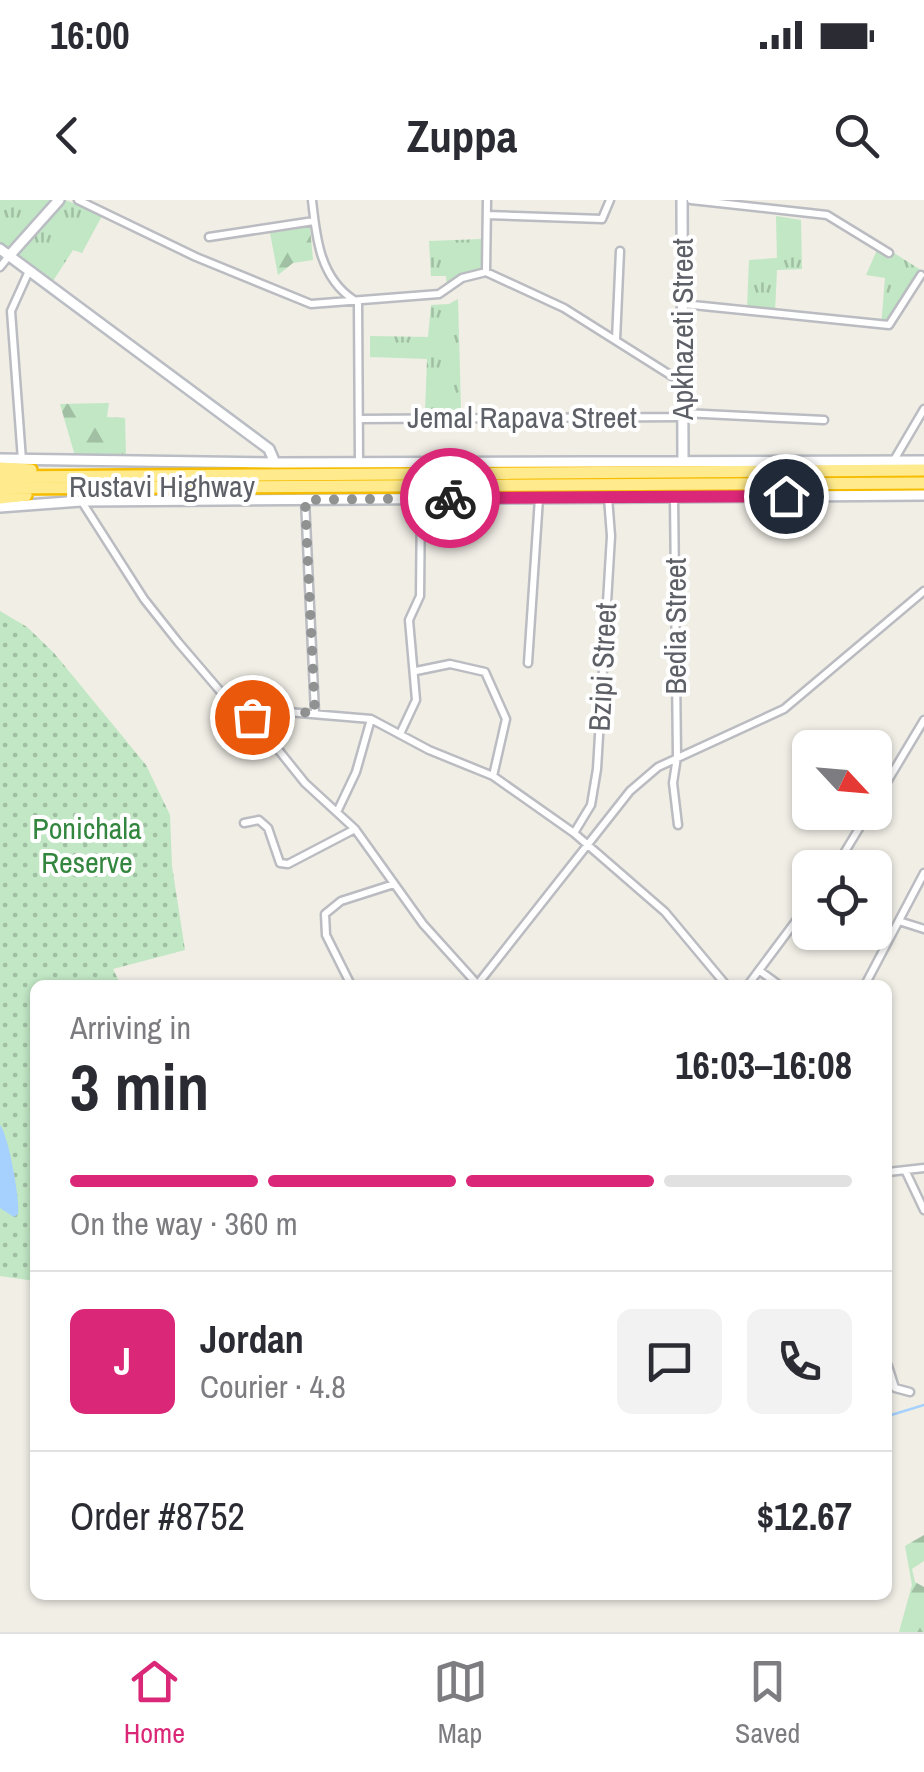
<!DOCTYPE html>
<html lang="en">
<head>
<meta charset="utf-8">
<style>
	:root { --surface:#fff; --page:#f2f2f3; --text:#2b2b33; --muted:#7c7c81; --line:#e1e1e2; --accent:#db2777 }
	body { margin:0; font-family:"Archivo Narrow",sans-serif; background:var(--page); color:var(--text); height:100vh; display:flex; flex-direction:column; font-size:38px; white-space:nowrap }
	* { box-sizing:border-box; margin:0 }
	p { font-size:32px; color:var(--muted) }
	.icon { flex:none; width:55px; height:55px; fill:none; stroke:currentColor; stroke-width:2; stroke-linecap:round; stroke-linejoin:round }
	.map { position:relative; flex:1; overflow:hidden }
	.side { position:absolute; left:30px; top:780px; width:862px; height:620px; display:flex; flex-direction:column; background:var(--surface); border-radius:15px; box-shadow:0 2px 8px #0004 }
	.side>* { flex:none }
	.needle { width:65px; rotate:116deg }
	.fabs { position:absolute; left:792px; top:530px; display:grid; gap:20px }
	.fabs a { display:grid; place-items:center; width:100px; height:100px; border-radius:15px; background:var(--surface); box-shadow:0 2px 8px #0004; font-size:50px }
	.pin { position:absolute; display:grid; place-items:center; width:85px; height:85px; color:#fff; margin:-42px; border:5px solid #fff; border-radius:50%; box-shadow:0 2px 10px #0007 }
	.courier { position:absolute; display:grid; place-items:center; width:100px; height:100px; margin:-50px; border:8px solid #db2777; border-radius:50%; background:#fff; color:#222; box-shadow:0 2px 12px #0007 }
	.overview em { font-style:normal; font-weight:700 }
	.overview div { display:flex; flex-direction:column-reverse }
	.overview { display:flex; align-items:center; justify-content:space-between; height:170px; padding:0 40px }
	h1 { font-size:65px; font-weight:700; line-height:75px }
	.bar { display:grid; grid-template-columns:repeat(4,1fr); gap:15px 10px; align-content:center; height:120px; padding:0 40px }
	.bar i { height:12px; border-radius:8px; background:var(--line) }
	.bar .active { background:var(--accent) }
	.bar p { grid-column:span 4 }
	.line { display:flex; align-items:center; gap:25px; padding:0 40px; border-top:2px solid var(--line) }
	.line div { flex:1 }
	.round { display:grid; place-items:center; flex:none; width:105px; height:105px; border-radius:15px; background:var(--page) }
	.status { display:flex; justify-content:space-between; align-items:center; height:70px; padding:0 50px; background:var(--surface); direction:ltr }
	.status svg { height:28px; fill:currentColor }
	header { display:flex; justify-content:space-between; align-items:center; height:130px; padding:0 40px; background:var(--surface); font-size:45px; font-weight:700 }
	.menu { display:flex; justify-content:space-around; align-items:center; height:140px; border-top:2px solid var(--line); background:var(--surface); font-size:28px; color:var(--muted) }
	.menu a { display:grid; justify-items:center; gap:5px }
	.menu .active { color:var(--accent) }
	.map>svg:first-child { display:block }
	.grass { fill:url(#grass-tufts) }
	.forest { fill:url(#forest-firs) }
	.park { fill:url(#park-dots) }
	.water { fill:#a6d1ff }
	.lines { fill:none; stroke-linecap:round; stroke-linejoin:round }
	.stream { stroke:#a6d1ff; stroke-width:2.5 }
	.street-casing { stroke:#babcc1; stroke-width:11 }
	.secondary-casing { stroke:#babdc3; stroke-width:14 }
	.highway-casing { stroke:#f5bc00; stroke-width:16 }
	.street { stroke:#fff; stroke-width:6 }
	.secondary { stroke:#fff; stroke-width:9 }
	.highway { stroke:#ffeb8d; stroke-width:11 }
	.done { stroke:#909292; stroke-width:10; stroke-dasharray:0 18 }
	.route { stroke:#db2777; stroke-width:12 }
	.labels { text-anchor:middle; stroke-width:8; stroke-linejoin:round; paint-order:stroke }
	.street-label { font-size:30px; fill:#5d6066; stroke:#fff }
	.park-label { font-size:30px; fill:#33863e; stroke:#fff }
</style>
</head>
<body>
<div class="status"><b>16:00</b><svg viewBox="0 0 49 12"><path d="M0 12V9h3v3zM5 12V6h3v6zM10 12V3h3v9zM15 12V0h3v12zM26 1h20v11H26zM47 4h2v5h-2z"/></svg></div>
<header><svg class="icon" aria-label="back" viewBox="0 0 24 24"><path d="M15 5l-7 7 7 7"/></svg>Zuppa<svg class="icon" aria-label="search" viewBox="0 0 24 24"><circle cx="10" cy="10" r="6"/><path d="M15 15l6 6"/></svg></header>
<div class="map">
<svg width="924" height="1432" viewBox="0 0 924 1432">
	<defs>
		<pattern id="grass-tufts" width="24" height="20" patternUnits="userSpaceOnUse" patternTransform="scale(2.5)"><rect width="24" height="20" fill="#c1e7c4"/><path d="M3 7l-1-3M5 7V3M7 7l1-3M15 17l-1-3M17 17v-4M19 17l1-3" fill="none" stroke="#a0bfa3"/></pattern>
		<pattern id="forest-firs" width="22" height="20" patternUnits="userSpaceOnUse" patternTransform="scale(2.5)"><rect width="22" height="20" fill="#c1e7c4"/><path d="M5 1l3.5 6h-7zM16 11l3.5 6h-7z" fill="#a0bfa3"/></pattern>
		<pattern id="park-dots" width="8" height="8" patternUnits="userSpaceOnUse" patternTransform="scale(2.5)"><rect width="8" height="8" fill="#c1e7c4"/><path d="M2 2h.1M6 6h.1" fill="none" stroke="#a0bfa3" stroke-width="1.8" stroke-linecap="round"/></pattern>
	</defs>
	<rect width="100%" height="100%" fill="#f0eee5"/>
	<path class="grass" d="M 0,0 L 52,0 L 8,52 L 0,47 Z
		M 65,0 L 103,14 L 82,53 L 73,50 L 53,81 L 17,57 Z
		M 776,16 L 801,20 L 802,69 L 777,70 L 775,112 L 747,109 L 749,60 L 777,58 Z
		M 482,39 L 484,67 L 480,71 L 447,85 L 446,76 L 431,76 L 429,41 Z
		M 877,50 L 890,59 L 894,53 L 924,72 L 891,128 L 881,127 L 885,78 L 866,75 Z
		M 458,99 L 461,210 L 425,211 L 427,159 L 370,157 L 370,136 L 428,137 L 431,105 L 449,104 Z"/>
	<path class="forest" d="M 310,27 L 313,60 L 293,63 L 278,75 L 270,33 Z
		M 109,203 L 107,217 L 125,218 L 126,255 L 75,256 L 60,204 Z
		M 924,1335 L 924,1361 L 912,1369 L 915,1382 L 924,1387 L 924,1432 L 899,1432 L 912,1385 L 905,1346 Z"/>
	<path class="park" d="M 0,411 L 27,427 L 54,453 L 146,565 L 170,615 L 172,666 L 185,750 L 113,769 L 121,785 L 35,785 L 35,1081 L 0,1076 Z"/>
	<path class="water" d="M 0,925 C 8,934 20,999 18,1014 L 14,1017 L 0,1008 Z"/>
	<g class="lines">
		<path class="stream" d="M 888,1216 L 924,1205"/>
		<defs>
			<path id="street" d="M 78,0 L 196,57 L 311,104 L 439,94 L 462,78 L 486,72 L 564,108 L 683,183
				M 312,0 C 316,38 320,78 354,100
				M 691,0 L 827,15 L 889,53
				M 487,15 L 602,19 L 610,0
				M 209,37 L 314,21
				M 0,67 L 9,56
				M 486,72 L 487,0
				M 358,102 L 359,262
				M 683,104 L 889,125 L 921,75
				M 616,140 L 620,51
				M 684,213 L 824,220
				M 359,219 L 683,217
				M 22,260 L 11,111 L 29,71
				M 894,260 L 924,209
				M 674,297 L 677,557 L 673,583 L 678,625
				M 305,300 L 315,513
				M 82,302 L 144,399 L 178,442 L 220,491 L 252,517 L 305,583 L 355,629 L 423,724 L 478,785
				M 528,463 L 539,298
				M 416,471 L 450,464 L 485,472 L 506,519 L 493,576
				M 252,517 L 276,511 L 371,519 L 429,550 L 493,576 L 574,633 L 665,712 L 726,785
				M 400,534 L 416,500 L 409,420 L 420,396 L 421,299
				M 875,602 L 924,520
				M 338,610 L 356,572 L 371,519
				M 244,623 L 259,620 L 268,628 L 280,663 L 288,664 L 355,629
				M 574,633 L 591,605 L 597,569 L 611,336 L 608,297
				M 835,668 L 869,612
				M 902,722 L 924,729
				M 760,771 L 779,785
				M 351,785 L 326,735 L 325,714 L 341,701 L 394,684
				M 477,785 L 630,591 L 658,567 L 784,509 L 924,391
				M 748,785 L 810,702
				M 865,785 L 924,673
				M 888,972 L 924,968
				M 906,972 L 924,1010
				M 888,1166 L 895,1188 L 910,1192"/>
			<path id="secondary" d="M 682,0 L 683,259
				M 0,49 L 269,249 L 275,263
				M 9,56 L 59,0
				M 0,259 L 275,263 L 924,261
				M 0,307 L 81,301 L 924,295"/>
			<path id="highway" d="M 0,268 L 31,270
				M 0,277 L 924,270
				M 0,288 L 924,283
				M 0,298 L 26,295"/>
		</defs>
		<use href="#street" class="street-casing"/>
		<use href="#secondary" class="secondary-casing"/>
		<use href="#highway" class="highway-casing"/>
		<use href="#street" class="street"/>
		<use href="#secondary" class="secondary"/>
		<use href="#highway" class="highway"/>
	</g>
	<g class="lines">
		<path class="done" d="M 252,517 L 276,511 L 315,513 L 305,300 L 450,298"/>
		<path class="route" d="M 450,298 L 786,296"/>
	</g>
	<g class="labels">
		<g class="street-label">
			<text transform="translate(683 129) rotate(-90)" y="10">Apkhazeti Street</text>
			<text x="522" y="228">Jemal Rapava Street</text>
			<text x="162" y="297">Rustavi Highway</text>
			<text transform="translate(676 426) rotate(-90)" y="10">Bedia Street</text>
			<text transform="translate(603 467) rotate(-87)" y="10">Bzipi Street</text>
		</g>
		<g class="park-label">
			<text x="87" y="639">Ponichala<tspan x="87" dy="34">Reserve</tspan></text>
		</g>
	</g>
</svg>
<div class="fabs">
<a><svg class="needle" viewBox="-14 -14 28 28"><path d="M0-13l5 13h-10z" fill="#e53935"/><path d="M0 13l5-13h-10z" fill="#7c7c81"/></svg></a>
<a><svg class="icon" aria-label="locate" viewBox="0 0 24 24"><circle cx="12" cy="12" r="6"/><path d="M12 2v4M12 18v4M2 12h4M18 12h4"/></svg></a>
</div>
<div class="pin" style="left:252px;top:517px;background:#ea580c"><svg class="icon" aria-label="bag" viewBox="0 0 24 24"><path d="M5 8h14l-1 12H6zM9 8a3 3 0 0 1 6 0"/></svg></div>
<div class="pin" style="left:786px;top:296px;background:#1f2937"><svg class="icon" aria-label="home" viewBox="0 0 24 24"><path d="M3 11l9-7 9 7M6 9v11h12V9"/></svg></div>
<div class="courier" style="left:450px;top:298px"><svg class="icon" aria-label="bike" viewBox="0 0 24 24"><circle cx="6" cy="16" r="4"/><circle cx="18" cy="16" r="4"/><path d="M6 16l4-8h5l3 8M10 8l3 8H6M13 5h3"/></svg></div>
<section class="side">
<div class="overview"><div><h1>3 min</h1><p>Arriving in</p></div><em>16:03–16:08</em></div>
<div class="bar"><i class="active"></i><i class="active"></i><i class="active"></i><i></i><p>On the way · 360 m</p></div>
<div class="line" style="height:180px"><b class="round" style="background:var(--accent);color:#fff">J</b><div><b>Jordan</b><p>Courier · 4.8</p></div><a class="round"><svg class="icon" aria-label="chat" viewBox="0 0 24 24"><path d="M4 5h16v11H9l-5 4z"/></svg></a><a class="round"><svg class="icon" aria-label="phone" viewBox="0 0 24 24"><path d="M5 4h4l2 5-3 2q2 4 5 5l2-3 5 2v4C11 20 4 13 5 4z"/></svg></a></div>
<div class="line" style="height:130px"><div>Order #8752</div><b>$12.67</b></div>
</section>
</div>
<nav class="menu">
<a class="active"><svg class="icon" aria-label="home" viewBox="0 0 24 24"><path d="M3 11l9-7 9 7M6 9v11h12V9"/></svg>Home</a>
<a><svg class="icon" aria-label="map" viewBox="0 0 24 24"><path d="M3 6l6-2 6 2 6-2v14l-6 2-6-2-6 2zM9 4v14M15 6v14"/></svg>Map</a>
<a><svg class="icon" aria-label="saved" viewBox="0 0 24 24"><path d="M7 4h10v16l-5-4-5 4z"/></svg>Saved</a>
</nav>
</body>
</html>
